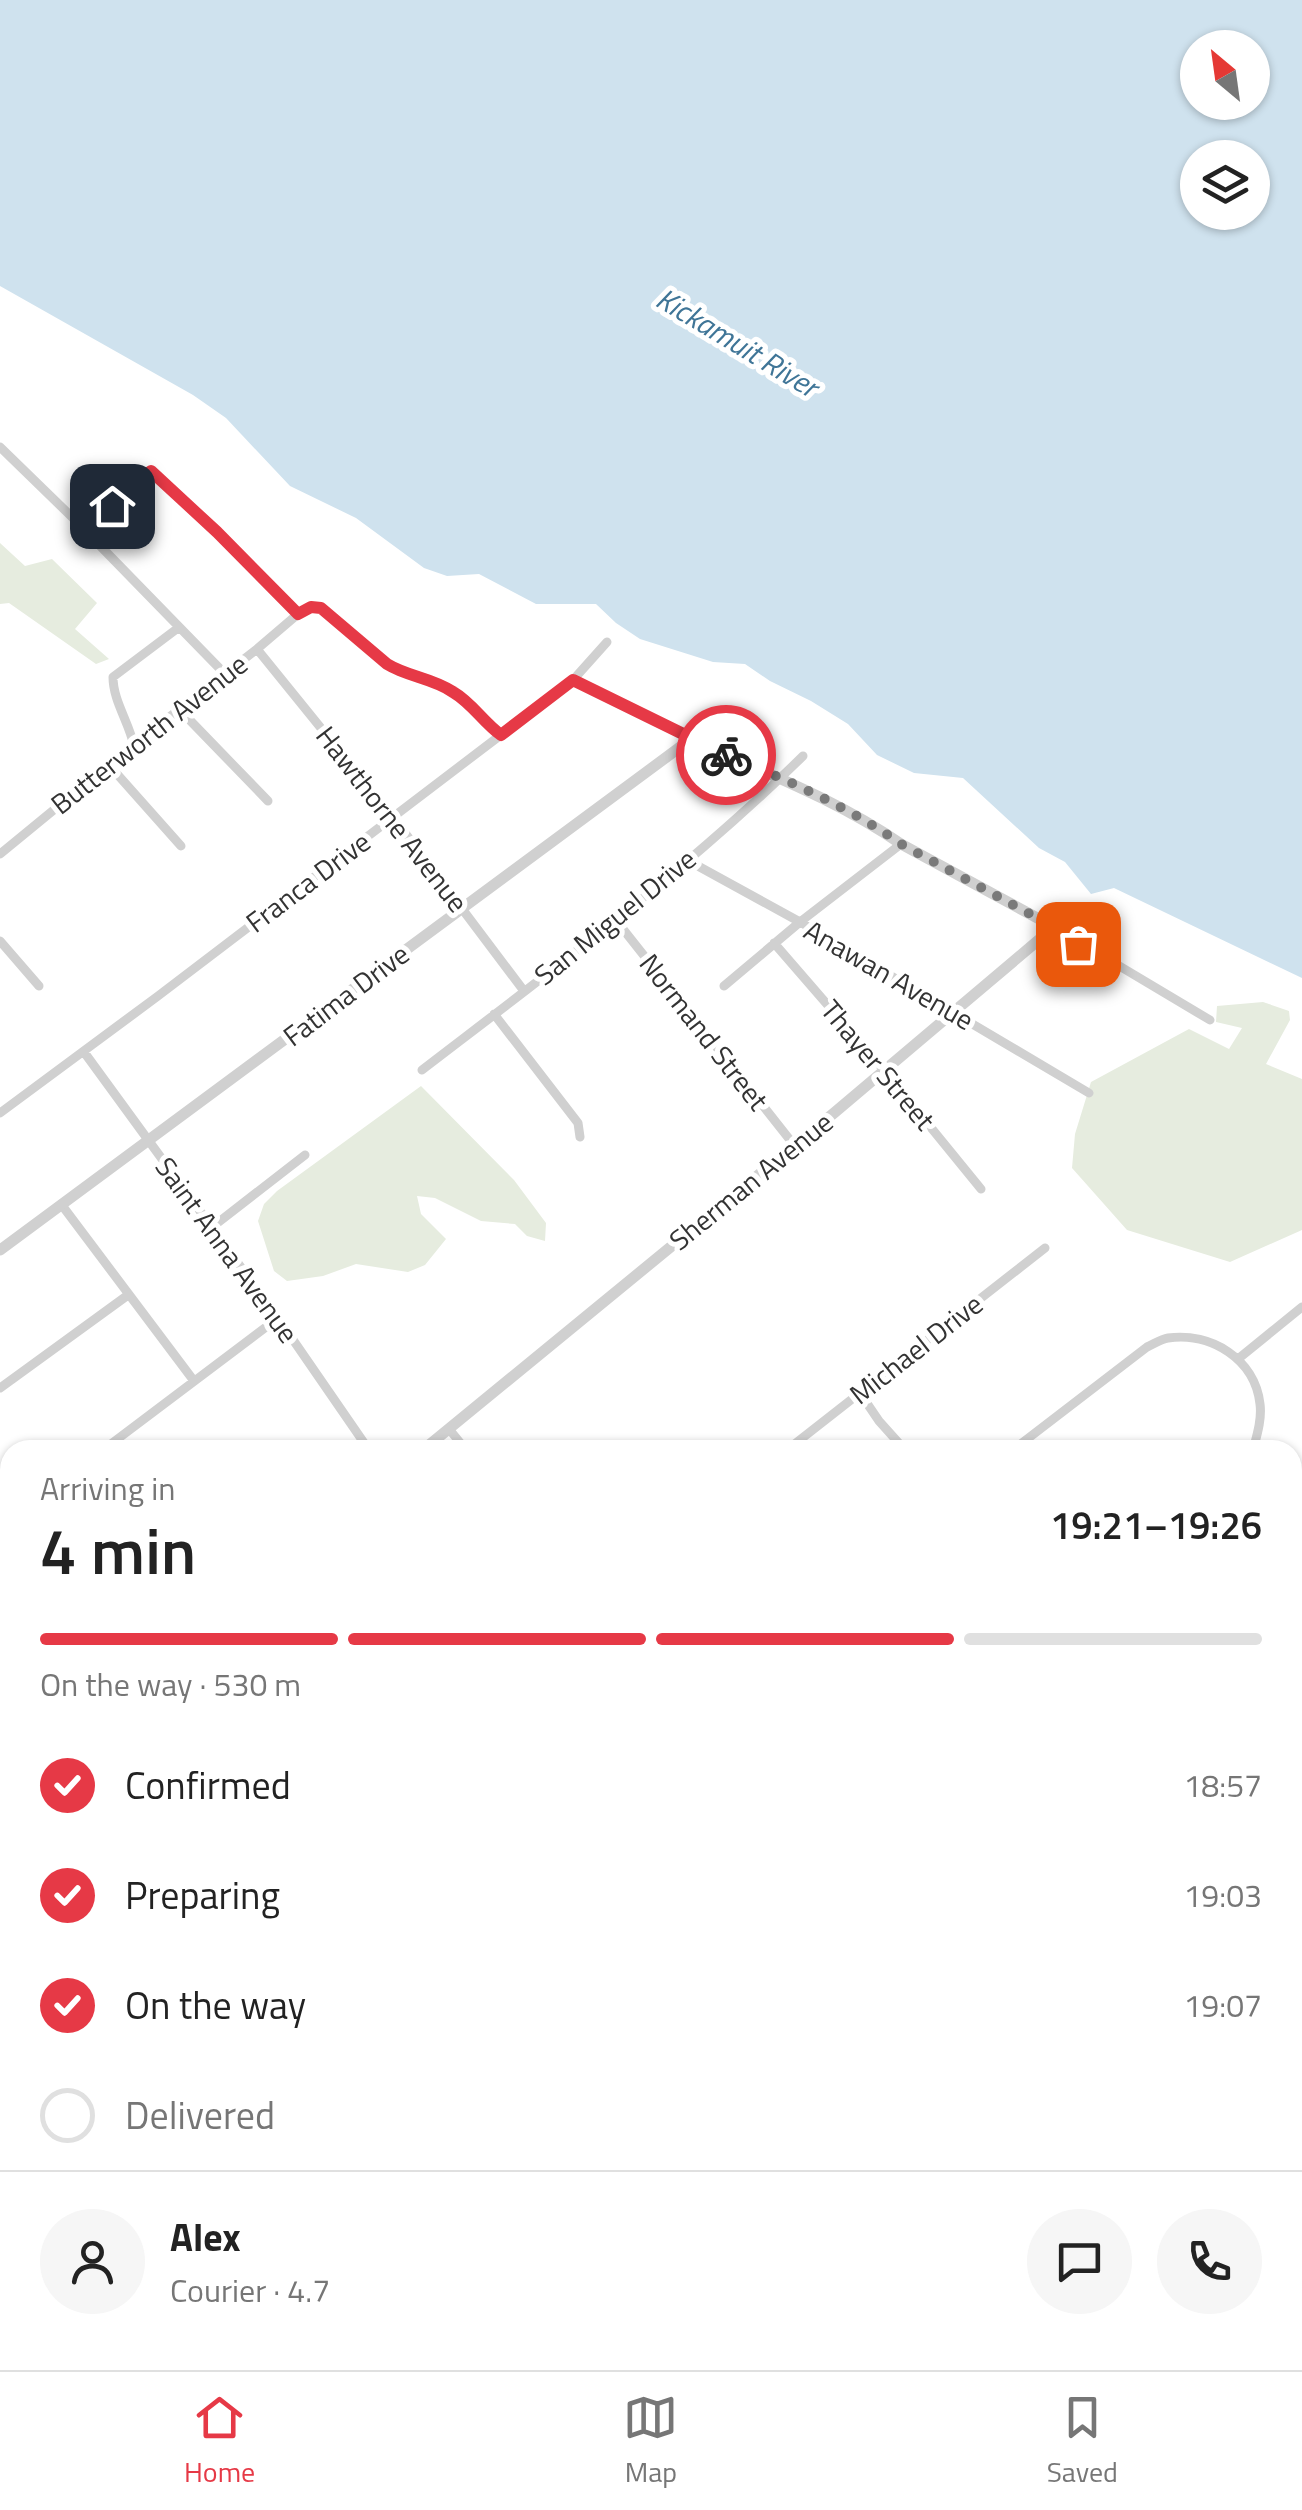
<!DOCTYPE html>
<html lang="en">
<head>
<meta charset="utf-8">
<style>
	:root { --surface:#fff; --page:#f6f6f6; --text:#222; --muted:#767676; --line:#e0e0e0; --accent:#e63946 }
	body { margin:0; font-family:"Titillium Web",sans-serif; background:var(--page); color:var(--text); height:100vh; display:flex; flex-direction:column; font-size:38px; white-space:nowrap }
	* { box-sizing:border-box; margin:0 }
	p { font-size:32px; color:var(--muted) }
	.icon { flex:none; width:55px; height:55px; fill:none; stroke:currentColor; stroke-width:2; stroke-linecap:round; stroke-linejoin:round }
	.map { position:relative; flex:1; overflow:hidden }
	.panel { position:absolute; left:0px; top:1440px; width:1302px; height:930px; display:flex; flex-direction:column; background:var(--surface); border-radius:30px 30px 0 0; box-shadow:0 2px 8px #0004 }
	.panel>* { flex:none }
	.needle { width:65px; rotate:331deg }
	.tools { position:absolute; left:1180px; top:30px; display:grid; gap:20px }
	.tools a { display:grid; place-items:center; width:90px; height:90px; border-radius:50%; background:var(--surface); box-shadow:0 2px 8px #0004; font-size:50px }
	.pin { position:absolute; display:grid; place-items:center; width:85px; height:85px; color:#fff; margin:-42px; border-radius:20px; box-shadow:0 5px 15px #0006 }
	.courier { position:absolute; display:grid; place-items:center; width:100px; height:100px; margin:-50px; border:8px solid #e63946; border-radius:50%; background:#fff; color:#222; box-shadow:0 2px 12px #0007 }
	.summary em { font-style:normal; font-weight:600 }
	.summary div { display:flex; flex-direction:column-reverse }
	.summary { display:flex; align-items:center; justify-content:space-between; height:170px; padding:0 40px }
	h1 { font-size:65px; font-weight:600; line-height:75px }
	.bar { display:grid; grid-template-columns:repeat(4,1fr); gap:15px 10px; align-content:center; height:120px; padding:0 40px }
	.bar i { height:12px; border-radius:8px; background:var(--line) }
	.bar .active { background:var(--accent) }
	.bar p { grid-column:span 4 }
	.line { display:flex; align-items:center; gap:25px; padding:0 40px; border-top:2px solid var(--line) }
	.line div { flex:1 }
	.round { display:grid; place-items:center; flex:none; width:105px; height:105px; border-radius:52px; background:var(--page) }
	ol { padding:0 40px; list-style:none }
	li { display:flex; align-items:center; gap:30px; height:110px }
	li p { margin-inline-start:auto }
	li .icon { padding:10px; border-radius:50%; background:var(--accent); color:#fff; stroke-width:4 }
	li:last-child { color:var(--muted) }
	li i { width:55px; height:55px; border:5px solid var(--line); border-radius:50% }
	.dock { display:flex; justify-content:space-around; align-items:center; height:140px; border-top:2px solid var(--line); background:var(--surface); font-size:28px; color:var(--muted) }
	.dock a { display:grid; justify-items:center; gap:5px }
	.dock .active { color:var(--accent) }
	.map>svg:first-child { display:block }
	.green { fill:#e6ecdf }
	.water { fill:#cfe2ee; fill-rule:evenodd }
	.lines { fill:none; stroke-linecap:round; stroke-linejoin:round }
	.minor { stroke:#d0d0d0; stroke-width:9 }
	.tertiary { stroke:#d0d0d0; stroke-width:11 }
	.secondary { stroke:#bdbdbd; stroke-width:12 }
	.primary { stroke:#ababab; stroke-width:14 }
	.done { stroke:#7a7a7a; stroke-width:10; stroke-dasharray:0 18 }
	.route { stroke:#e63946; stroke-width:12 }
	.labels { text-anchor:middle; stroke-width:10; stroke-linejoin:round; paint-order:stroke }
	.street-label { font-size:28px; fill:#333; stroke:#fff }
	.water-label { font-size:30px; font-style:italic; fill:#3f7597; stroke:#fff }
</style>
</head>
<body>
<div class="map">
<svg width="1302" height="2370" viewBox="0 0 1302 2370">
	<rect width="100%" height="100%" fill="#fff"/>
	<path class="green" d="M 0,543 L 25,566 L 52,559 L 97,603 L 75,629 L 109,659 L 96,664 L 9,603 L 0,604 Z
		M 1263,1002 L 1289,1011 L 1290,1020 L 1266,1064 L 1302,1079 L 1302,1230 L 1230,1262 L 1127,1230 L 1072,1168 L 1075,1134 L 1091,1082 L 1189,1029 L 1229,1049 L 1242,1028 L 1216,1022 L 1217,1006 Z
		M 421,1086 L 514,1180 L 546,1223 L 545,1241 L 527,1236 L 515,1224 L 481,1221 L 435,1198 L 417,1196 L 421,1214 L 446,1239 L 425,1265 L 408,1272 L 356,1264 L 323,1276 L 287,1281 L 274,1271 L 258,1221 L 264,1204 L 277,1191 Z
		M 276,2360 L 384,2360 L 391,2370 L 297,2370 L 296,2367 L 279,2364 Z
		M 1036,2360 L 1220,2360 L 1207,2370 L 1042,2370 Z"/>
	<path class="water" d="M 0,0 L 1302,0 L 1302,978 L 1114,888 L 1091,894 L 1065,862 L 1039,848 L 963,778 L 914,773 L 877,755 L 848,724 L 811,701 L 770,681 L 745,664 L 713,662 L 640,639 L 616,623 L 596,604 L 536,604 L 479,574 L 447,576 L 424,568 L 356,518 L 290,486 L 226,418 L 193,395 L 0,286 ZM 1198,48 L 1252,48 L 1252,102 L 1198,102 ZM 1198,158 L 1252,158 L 1252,212 L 1198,212 Z"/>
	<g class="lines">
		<path class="minor" d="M 0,447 L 73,518 L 225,674
			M 85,530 L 151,471 L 217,532 L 298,614
			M 257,649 L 393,817 L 524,991
			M 573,680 L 691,739
			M 179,709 L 268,801
			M 134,746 C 129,722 113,701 113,677 L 178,628
			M 109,765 L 181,846
			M 0,854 L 128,749 L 257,649 L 298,614 L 311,607 L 321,608 L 387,664 L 398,671 L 440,684 L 456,693 L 501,735
			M 687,860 L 800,922 L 1089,1093
			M 1073,907 L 1054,927 L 1210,1020
			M 615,919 L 794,1145
			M 0,941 L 39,986
			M 774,943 L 884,1070 L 981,1189
			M 724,986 L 800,922 L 901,844
			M 494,1014 L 578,1123 L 580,1137
			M 84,1052 L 278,1318 L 369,1450
			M 422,1070 C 551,971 686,871 803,756
			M 0,1113 L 158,996 L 573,680 L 607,642
			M 61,1204 L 194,1381
			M 211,1228 L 305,1155
			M 1238,1359 L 1302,1307
			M 0,1388 L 128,1295
			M 860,1393 L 879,1421 L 905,1450
			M 449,1429 L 466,1450
			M 103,1450 L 278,1318
			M 787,1450 L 1045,1248
			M 1013,1450 L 1147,1347 C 1154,1344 1161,1339 1168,1338 C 1211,1332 1255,1359 1260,1404 C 1262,1419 1257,1435 1253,1450
			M 0,1526 L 10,1518
			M 1292,1635 L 1302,1645
			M 1292,1800 L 1302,1791
			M 1292,2191 L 1302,2202
			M 462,2360 L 468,2370"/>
		<path class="tertiary" d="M 0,1250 L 691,739 C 763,772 836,799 901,844 L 1054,927 L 834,1113 L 423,1450
			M 0,1788 L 10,1780
			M 1292,2311 L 1302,2303
			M 118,2370 L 130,2360
			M 1217,2370 L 1230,2360"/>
		<path class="secondary" d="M 0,2157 L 10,2149"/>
		<path class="primary" d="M 0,2024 L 10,2037
			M 263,2360 L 270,2370"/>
	</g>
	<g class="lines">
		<path class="done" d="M 726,755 C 787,780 847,806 901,844 L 1054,927 L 1078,944"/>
		<path class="route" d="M 112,506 L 151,471 L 217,532 L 298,614 L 311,607 L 321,608 L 387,664 C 408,677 433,678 453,692 C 472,703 483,722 501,735 L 573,680 L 726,755"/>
	</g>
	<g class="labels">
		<g class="street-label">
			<text transform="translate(149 734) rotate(-38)" y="10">Butterworth Avenue</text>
			<text transform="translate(392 819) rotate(52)" y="10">Hawthorne Avenue</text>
			<text transform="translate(308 882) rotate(-37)" y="10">Franca Drive</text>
			<text transform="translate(615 917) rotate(-39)" y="10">San Miguel Drive</text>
			<text transform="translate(889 975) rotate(30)" y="10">Anawan Avenue</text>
			<text transform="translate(346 995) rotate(-37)" y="10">Fatima Drive</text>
			<text transform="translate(704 1032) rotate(52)" y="10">Normand Street</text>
			<text transform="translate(878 1065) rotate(50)" y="10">Thayer Street</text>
			<text transform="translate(751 1181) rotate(-39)" y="10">Sherman Avenue</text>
			<text transform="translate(227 1250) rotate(54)" y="10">Saint Anna Avenue</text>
			<text transform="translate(916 1349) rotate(-38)" y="10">Michael Drive</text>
		</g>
		<g class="water-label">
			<text transform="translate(737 343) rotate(31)" y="10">Kickamuit River</text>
		</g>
	</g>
</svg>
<div class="tools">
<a><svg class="needle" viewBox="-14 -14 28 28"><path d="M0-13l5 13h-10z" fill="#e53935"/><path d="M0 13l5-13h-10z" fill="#767676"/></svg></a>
<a><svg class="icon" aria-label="layers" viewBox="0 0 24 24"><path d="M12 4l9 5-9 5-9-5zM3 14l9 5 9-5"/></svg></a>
</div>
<div class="pin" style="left:1078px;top:944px;background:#ea580c"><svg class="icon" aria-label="bag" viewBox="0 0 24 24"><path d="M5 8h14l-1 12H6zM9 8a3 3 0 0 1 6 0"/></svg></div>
<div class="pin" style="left:112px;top:506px;background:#1f2937"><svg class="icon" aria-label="home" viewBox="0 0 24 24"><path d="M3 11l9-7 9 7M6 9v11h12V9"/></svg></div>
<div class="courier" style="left:726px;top:755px"><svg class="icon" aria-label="bike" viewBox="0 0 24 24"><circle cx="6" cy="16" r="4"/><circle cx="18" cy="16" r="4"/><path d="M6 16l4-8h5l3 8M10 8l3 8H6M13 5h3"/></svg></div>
<section class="panel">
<div class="summary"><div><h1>4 min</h1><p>Arriving in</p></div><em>19:21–19:26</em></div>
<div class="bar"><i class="active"></i><i class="active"></i><i class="active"></i><i></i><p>On the way · 530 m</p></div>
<ol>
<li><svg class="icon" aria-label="check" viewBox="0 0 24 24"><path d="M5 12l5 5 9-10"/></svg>Confirmed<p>18:57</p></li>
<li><svg class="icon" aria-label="check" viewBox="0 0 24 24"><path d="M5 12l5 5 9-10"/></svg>Preparing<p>19:03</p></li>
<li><svg class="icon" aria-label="check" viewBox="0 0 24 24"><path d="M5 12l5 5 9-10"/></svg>On the way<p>19:07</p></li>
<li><i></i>Delivered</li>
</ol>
<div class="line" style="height:180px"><a class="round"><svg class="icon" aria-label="person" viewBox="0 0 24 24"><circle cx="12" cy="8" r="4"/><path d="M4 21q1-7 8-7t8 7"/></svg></a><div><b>Alex</b><p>Courier · 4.7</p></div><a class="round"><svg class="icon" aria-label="chat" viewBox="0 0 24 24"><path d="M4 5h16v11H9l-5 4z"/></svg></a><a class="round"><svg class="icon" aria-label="phone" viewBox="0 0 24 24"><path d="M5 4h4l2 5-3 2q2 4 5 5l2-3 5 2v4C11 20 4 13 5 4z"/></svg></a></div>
</section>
</div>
<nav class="dock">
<a class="active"><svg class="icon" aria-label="home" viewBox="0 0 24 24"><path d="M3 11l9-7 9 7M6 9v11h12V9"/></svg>Home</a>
<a><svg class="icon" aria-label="map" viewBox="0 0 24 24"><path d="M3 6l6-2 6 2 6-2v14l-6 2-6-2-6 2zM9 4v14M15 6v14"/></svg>Map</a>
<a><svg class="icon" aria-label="saved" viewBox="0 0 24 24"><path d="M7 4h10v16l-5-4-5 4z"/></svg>Saved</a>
</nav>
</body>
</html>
